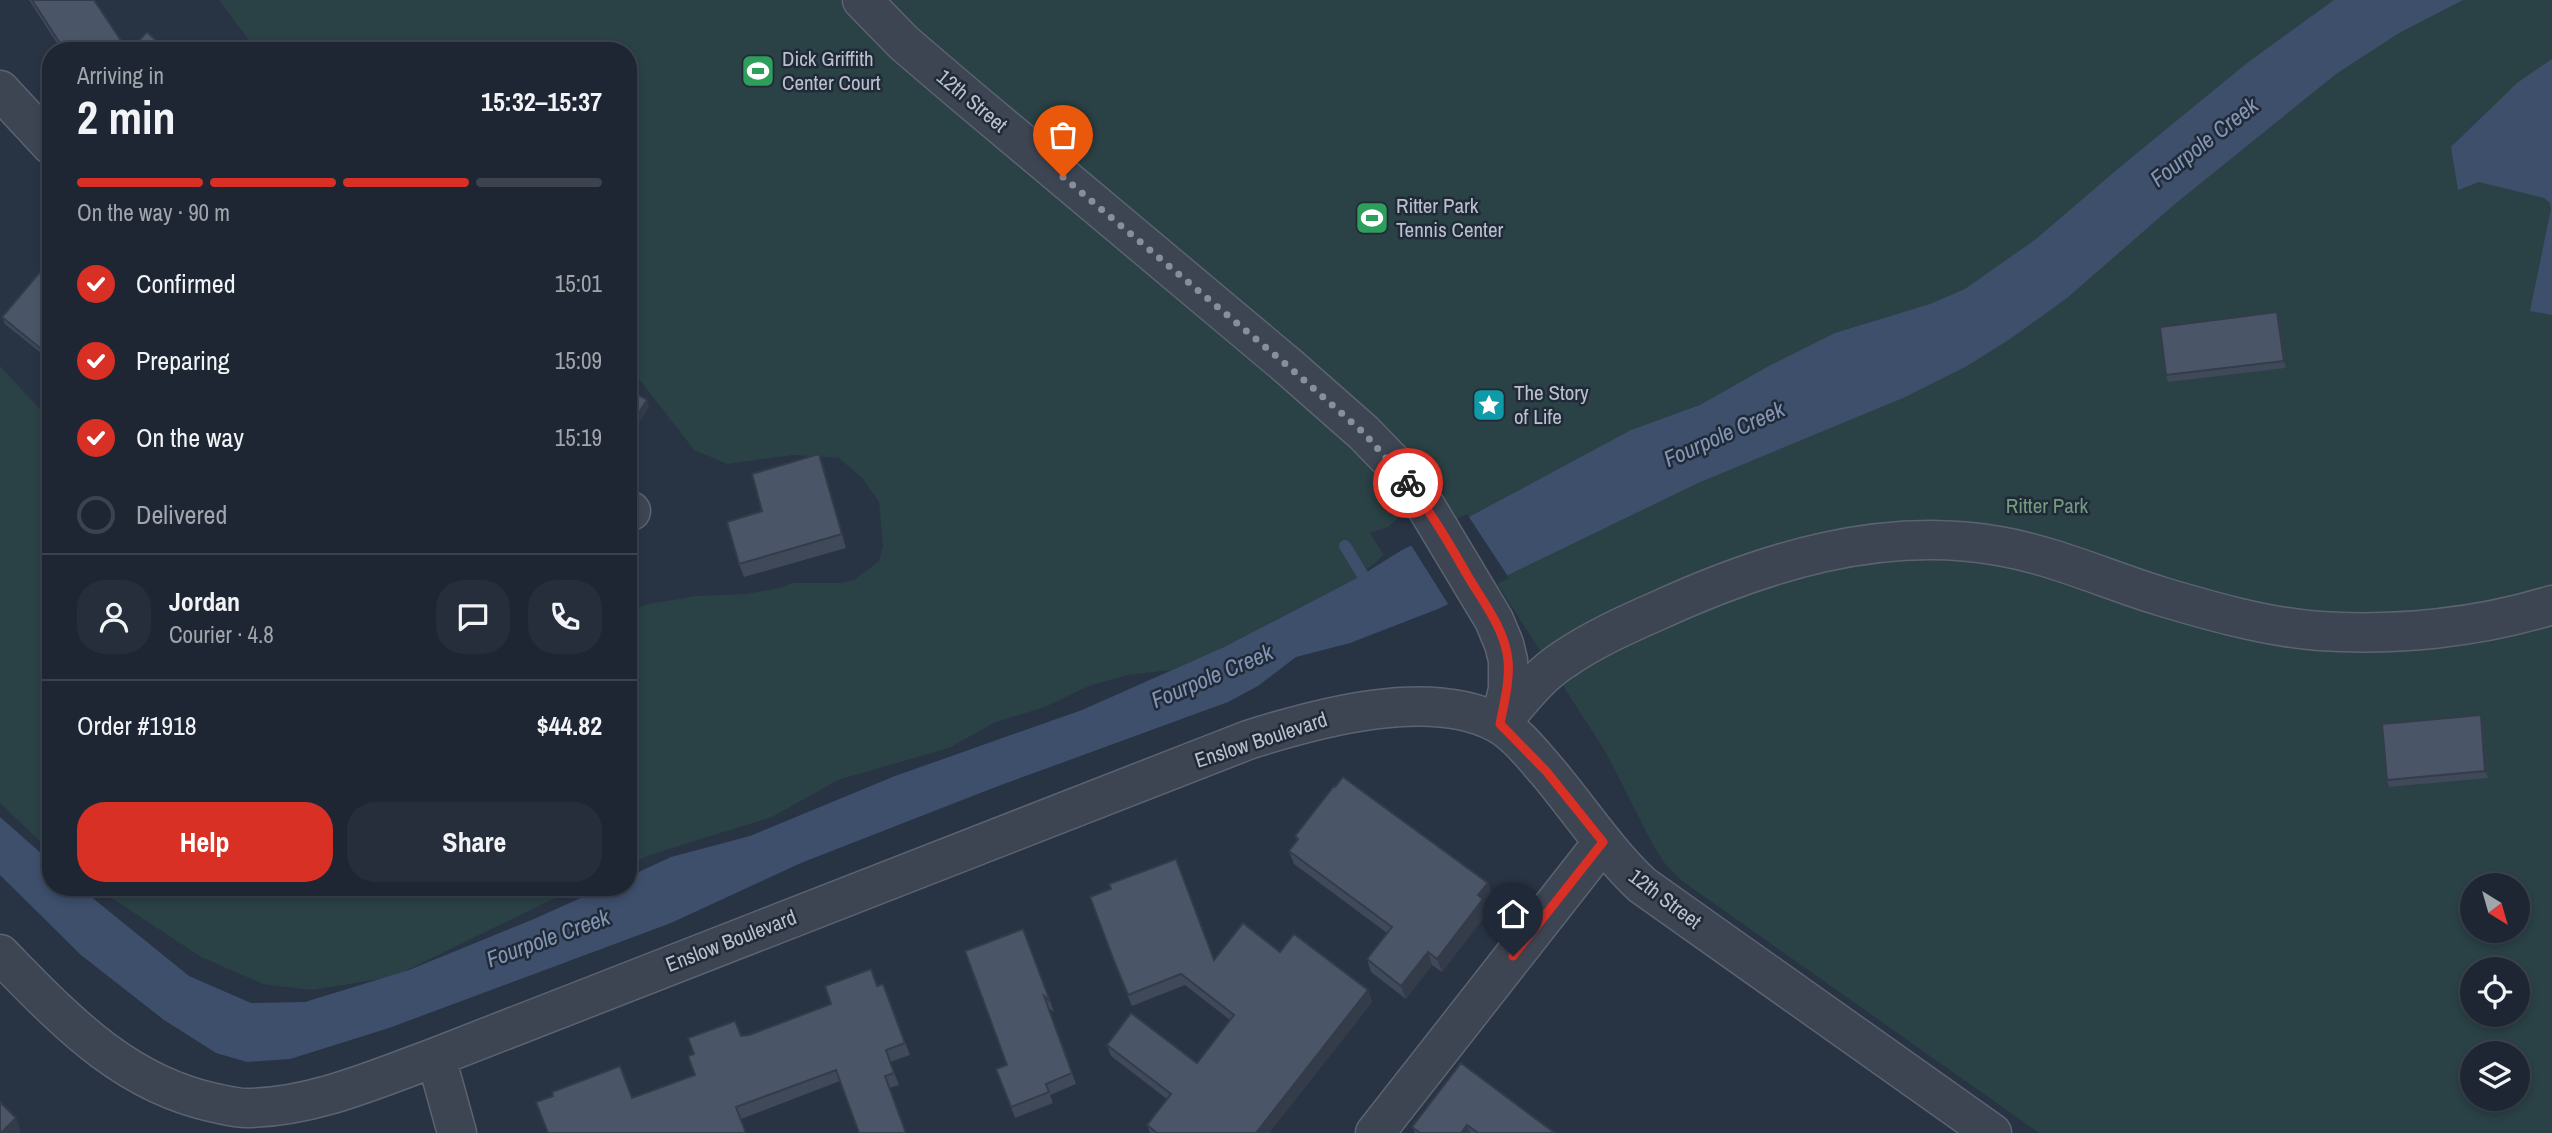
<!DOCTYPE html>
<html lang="en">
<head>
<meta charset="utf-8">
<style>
	:root { --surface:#1e2633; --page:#262e3b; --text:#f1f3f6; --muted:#a1a5ac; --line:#3c434e; --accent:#d93025 }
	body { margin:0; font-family:"Archivo Narrow",sans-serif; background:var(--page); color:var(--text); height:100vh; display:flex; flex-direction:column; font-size:26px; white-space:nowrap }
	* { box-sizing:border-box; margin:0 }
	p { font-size:23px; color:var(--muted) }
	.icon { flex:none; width:38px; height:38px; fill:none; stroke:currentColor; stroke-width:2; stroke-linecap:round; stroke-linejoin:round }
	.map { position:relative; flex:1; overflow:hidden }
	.drawer { position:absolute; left:42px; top:42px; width:595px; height:854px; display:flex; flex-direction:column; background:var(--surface); border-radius:28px; box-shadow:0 4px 10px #0003,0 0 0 2px var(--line) }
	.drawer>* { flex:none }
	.needle { width:46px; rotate:143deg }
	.tools { position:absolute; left:2460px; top:873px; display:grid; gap:14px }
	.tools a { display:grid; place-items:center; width:70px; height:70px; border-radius:50%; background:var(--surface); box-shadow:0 4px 10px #0003,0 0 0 2px var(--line); font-size:35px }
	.pin { position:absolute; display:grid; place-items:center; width:60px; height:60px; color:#fff; margin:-72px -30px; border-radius:50% 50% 50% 0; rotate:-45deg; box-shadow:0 0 7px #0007 }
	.pin .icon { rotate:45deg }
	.courier { position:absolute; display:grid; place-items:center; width:70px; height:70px; margin:-35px; border:5px solid #d93025; border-radius:50%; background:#fff; color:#222; box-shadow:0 2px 9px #0007 }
	.head em { font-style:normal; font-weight:700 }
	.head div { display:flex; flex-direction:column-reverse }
	.head { display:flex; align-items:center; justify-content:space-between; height:119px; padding:0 35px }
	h1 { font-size:46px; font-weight:700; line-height:52px }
	.bar { display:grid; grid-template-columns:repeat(4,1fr); gap:10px 7px; align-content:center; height:84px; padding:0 35px }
	.bar i { height:9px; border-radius:5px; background:var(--line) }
	.bar .on { background:var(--accent) }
	.bar p { grid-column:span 4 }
	.line { display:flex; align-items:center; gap:18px; padding:0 35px; border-top:2px solid var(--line) }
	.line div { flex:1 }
	.round { display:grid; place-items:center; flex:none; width:74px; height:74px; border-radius:28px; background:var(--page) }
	ol { padding:0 35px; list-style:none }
	li { display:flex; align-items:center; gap:21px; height:77px }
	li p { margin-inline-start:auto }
	li .icon { padding:7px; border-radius:50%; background:var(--accent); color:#fff; stroke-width:4 }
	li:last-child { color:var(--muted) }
	li i { width:38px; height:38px; border:4px solid var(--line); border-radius:50% }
	.action { display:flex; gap:14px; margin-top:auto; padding:14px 35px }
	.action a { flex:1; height:80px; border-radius:28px; background:var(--accent); color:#fff; font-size:28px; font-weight:700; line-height:80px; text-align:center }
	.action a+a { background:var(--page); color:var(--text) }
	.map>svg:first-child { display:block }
	.green { fill:#2a4145; fill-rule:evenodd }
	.water { fill:#3e4f6c }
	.pier { fill:#283344 }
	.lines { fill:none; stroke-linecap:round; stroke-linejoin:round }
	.stream { stroke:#3e4f6c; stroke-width:12 }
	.minor-casing { stroke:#5b6371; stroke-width:41 }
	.minor { stroke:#3d4553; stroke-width:38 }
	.wall { fill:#404959 }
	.shaded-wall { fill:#343c49 }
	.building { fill:#4a5568; stroke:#343c49; stroke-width:2 }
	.done { stroke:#878f9d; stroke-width:7; stroke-dasharray:0 12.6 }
	.route { stroke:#d93025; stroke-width:9 }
	.labels { text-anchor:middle; stroke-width:5; stroke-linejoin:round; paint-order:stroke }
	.poi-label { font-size:21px; fill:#bac1cd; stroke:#212a39; text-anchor:start }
	.street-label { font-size:21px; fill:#bac1cd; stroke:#212a39 }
	.park-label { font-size:21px; fill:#729d7d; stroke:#212a39 }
	.water-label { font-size:23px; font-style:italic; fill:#8295b3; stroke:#212a39 }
</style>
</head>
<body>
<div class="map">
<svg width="2552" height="1133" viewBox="0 0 2552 1133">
	<rect width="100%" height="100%" fill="#283344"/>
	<path class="green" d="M 219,0 L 2552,0 L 2552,1133 L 2039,1133 L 1682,881 L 1666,865 L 1654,847 L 1605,751 L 1448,508 L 1444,498 L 1443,479 L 1388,527 L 1370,533 L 1384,555 L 1357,578 L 1224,647 L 1171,670 L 1128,675 L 1089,686 L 1045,707 L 996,722 L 949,748 L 838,780 L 772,817 L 650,855 L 628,865 L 628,610 L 649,604 L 696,596 L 746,594 L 780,588 L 793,583 L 840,583 L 854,580 L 879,561 L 883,546 L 879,502 L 862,478 L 839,458 L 794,455 L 727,464 L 694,450 L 636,375 L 628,369 L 628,51 L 257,51 ZM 2473,886 L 2518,886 L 2518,931 L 2473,931 ZM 2473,970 L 2518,970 L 2518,1015 L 2473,1015 ZM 2473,1054 L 2518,1054 L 2518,1099 L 2473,1099 Z
		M 0,366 L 51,421 L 51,852 L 0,803 Z
		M 95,887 L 578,887 L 393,977 L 311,990 L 263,984 L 201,957 Z"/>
	<path class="water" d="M 2334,0 L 2463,0 L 2399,33 L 2336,74 L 2175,204 L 2067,298 L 2010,339 L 1967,366 L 1903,398 L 1698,483 L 1438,609 L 1350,643 L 1296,657 L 1258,686 L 1228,702 L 993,788 L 801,863 L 671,923 L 389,1028 L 290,1059 L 247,1062 L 216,1053 L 164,1020 L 81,955 L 0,875 L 0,817 L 51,862 L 51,887 L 79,887 L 189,976 L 251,1003 L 305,1002 L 409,970 L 534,919 L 605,887 L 628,887 L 628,877 L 671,857 L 750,836 L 895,776 L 1082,710 L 1224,647 L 1357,578 L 1402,550 L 1469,517 L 1631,430 L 1700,405 L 1767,367 L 1835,333 L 1930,304 L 1965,289 L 2036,239 L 2120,167 L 2247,63 Z
		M 2552,59 L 2552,315 L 2530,311 L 2551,209 L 2550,203 L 2544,198 L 2479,182 L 2458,190 L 2451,147 L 2517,83 Z"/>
	<path class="pier" d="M 1467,514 L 1509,578 L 1450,607 L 1409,542 Z"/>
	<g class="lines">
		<path class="stream" d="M 1345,546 L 1370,587"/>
		<defs>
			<path id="minor" d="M 862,0 L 904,43 L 959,90 L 1288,366 L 1364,433 L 1394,464 L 1425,505 L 1494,620 L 1504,644 L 1508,660 L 1508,689 L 1500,724
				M 0,90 L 51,145
				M 628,510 L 631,511
				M 1500,724 C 1519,702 1538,676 1563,660 C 1592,640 1625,625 1657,611 C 1764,562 1881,525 1999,546 C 2056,556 2105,579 2160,596 C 2210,611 2266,627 2319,631 C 2396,636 2478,628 2552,605
				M 0,954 C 64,1019 122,1083 215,1103 C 225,1105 236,1108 246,1108 C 311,1108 376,1079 436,1057 L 1248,740 C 1317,718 1430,687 1497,723 C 1516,733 1533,755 1547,771 C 1579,809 1606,851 1642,885 L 1992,1133
				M 436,1057 L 457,1133
				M 1375,1133 L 1603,842"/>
		</defs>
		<use href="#minor" class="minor-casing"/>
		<use href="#minor" class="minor"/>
	</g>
	<path class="wall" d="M 29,0 L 94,0 L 128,51 L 62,51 Z
		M 51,259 L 51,361 L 5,324 L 2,317 Z
		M 2277,312 L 2280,319 L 2286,368 L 2168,382 L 2166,375 Z
		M 819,454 L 824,468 L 846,548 L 744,577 L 739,564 Z
		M 2483,722 L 2488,778 L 2389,787 L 2387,780 Z
		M 1295,836 L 1488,883 L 1492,896 L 1485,905 L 1488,912 L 1442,972 L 1432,965 L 1406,999 L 1371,972 L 1367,959 L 1387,933 L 1294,864 L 1289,851 L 1297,841 Z
		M 1090,897 L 1214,960 L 1280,952 L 1368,990 L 1372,1002 L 1269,1133 L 1150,1133 L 1147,1125 L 1167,1099 L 1111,1056 L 1107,1045 L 1197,1063 L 1230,1020 L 1185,985 L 1132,1006 L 1118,973 Z
		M 1023,929 L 1054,1012 L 1048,1008 L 1076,1084 L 1050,1095 L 1053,1103 L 1015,1118 L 996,1069 L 1007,1065 Z
		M 883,984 L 910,1055 L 890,1062 L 899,1085 L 889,1088 L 840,1081 L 741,1119 L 632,1098 L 695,1075 L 741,1036 L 749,1035 Z
		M 1461,1063 L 1555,1133 L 1415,1133 L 1412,1127 Z"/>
	<path class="shaded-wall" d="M 2277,312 L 2280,319 L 2286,368 L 2284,361 Z
		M 647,400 L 649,407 L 628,441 L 628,430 Z
		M 819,454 L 824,468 L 846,548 L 842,534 Z
		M 2481,715 L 2483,722 L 2488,778 L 2485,771 Z
		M 1488,883 L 1492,896 L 1485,905 L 1488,912 L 1442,972 L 1437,959 L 1478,895 Z
		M 1428,952 L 1432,965 L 1406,999 L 1401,986 Z
		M 1368,990 L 1372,1002 L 1269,1133 L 1256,1133 Z
		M 16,1118 L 21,1131 L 19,1133 L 1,1133 Z
		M 1467,1125 L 1470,1133 L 1461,1133 Z"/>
	<path class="building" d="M 32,0 L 94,0 L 128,51 L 73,51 L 70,48 L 65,51 Z
		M 147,32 L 167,51 L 129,51 Z
		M 51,259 L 51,357 L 2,317 Z
		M 2277,312 L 2284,361 L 2166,375 L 2160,327 Z
		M 628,389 L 647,400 L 628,430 Z
		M 819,454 L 842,534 L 739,564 L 727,522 L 762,511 L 752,474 Z
		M 2481,715 L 2485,771 L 2387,780 L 2382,724 Z
		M 1343,777 L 1488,883 L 1478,895 L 1483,899 L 1437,959 L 1428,952 L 1401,986 L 1367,959 L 1392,927 L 1289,851 L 1298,839 L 1295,836 L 1334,786 L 1335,787 Z
		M 1176,859 L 1214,960 L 1243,923 L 1280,952 L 1294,934 L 1368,990 L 1256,1133 L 1157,1133 L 1147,1125 L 1171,1094 L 1107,1045 L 1131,1013 L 1197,1063 L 1234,1015 L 1181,974 L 1128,995 L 1114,961 L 1090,897 L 1111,889 L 1109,884 Z
		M 1023,929 L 1050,1001 L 1044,996 L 1072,1073 L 1046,1084 L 1049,1092 L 1011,1107 L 996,1069 L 1007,1065 L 965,951 Z
		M 871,969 L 877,986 L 883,984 L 905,1043 L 886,1050 L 894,1073 L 885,1076 L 906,1133 L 859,1133 L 836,1070 L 736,1107 L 746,1133 L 548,1133 L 536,1102 L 553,1096 L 552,1092 L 620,1066 L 632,1098 L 695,1075 L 688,1056 L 694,1054 L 688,1038 L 735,1021 L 741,1036 L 749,1035 L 831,1004 L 825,986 Z
		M 1461,1063 L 1555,1133 L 1478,1133 L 1467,1125 L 1461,1133 L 1420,1133 L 1412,1127 Z
		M 0,1102 L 16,1118 L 1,1133 L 0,1133 Z"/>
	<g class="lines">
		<path class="done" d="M 1063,177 L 1288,366 L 1364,433 L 1408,483"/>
		<path class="route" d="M 1408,483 C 1431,512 1450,545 1469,578 C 1484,603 1505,630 1508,660 C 1510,681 1504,703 1500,724 L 1546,771 L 1603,842 L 1513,956"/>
	</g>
	<defs>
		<symbol id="stadium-square" viewBox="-11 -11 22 22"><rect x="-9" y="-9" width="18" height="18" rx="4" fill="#2e9e5b" stroke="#212a39"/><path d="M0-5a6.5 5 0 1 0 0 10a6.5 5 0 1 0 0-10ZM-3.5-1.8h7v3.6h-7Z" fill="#fff"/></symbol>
		<symbol id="sight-square" viewBox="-11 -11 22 22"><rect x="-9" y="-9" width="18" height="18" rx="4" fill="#0f9aa8" stroke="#212a39"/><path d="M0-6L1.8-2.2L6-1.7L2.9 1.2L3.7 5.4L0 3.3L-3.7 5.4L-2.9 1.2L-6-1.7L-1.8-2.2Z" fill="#fff"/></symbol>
	</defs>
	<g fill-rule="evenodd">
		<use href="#stadium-square" x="739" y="52" width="38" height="38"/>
		<use href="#stadium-square" x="1353" y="199" width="38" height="38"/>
		<use href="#sight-square" x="1470" y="386" width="38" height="38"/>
	</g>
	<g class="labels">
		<g class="poi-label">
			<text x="782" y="66">Dick Griffith<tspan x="782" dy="24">Center Court</tspan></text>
			<text x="1396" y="213">Ritter Park<tspan x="1396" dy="24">Tennis Center</tspan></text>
			<text x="1514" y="400">The Story<tspan x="1514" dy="24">of Life</tspan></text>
		</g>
		<g class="street-label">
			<text transform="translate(972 101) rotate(40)" y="7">12th Street</text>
			<text transform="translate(1261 740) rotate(-18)" y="7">Enslow Boulevard</text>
			<text transform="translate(1665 899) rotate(37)" y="7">12th Street</text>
			<text transform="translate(731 941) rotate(-21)" y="7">Enslow Boulevard</text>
		</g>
		<g class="park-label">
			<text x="2047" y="513">Ritter Park</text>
		</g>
		<g class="water-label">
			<text transform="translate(2204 142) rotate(-38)" y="8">Fourpole Creek</text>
			<text transform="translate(1724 434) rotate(-24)" y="8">Fourpole Creek</text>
			<text transform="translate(1212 676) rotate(-23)" y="8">Fourpole Creek</text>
			<text transform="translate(548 938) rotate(-20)" y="8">Fourpole Creek</text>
		</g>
	</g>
</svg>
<div class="tools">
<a><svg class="needle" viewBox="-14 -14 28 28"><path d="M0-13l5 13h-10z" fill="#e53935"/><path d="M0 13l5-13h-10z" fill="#a1a5ac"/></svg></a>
<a><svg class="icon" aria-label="locate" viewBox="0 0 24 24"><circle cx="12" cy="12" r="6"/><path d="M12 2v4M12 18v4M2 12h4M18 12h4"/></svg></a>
<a><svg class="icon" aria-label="layers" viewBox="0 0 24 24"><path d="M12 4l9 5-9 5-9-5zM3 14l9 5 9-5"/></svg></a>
</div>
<div class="pin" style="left:1063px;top:177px;background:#ea580c"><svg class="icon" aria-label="bag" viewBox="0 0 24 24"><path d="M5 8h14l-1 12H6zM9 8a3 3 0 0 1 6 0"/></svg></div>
<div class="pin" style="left:1513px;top:956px;background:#1f2937"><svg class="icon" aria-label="home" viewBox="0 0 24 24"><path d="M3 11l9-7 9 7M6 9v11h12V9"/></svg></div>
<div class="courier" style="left:1408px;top:483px"><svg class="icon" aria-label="bike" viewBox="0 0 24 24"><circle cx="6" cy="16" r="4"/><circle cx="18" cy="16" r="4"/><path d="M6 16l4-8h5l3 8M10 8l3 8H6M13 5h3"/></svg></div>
<section class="drawer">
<div class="head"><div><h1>2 min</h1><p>Arriving in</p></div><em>15:32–15:37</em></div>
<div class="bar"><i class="on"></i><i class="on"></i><i class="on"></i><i></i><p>On the way · 90 m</p></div>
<ol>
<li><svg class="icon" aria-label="check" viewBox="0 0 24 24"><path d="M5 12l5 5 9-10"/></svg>Confirmed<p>15:01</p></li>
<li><svg class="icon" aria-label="check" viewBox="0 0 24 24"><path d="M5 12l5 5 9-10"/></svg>Preparing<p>15:09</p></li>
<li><svg class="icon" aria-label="check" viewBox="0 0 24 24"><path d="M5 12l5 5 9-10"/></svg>On the way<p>15:19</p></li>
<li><i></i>Delivered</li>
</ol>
<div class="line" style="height:126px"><a class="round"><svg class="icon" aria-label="person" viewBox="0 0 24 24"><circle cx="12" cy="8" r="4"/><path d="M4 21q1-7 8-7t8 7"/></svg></a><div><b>Jordan</b><p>Courier · 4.8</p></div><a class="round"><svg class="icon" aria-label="chat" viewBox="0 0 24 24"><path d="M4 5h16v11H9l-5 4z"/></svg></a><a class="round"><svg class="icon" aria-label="phone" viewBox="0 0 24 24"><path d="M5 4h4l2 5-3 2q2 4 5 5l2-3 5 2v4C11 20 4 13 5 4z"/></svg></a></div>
<div class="line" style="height:91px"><div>Order #1918</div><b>$44.82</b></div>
<div class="action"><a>Help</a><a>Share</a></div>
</section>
</div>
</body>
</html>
